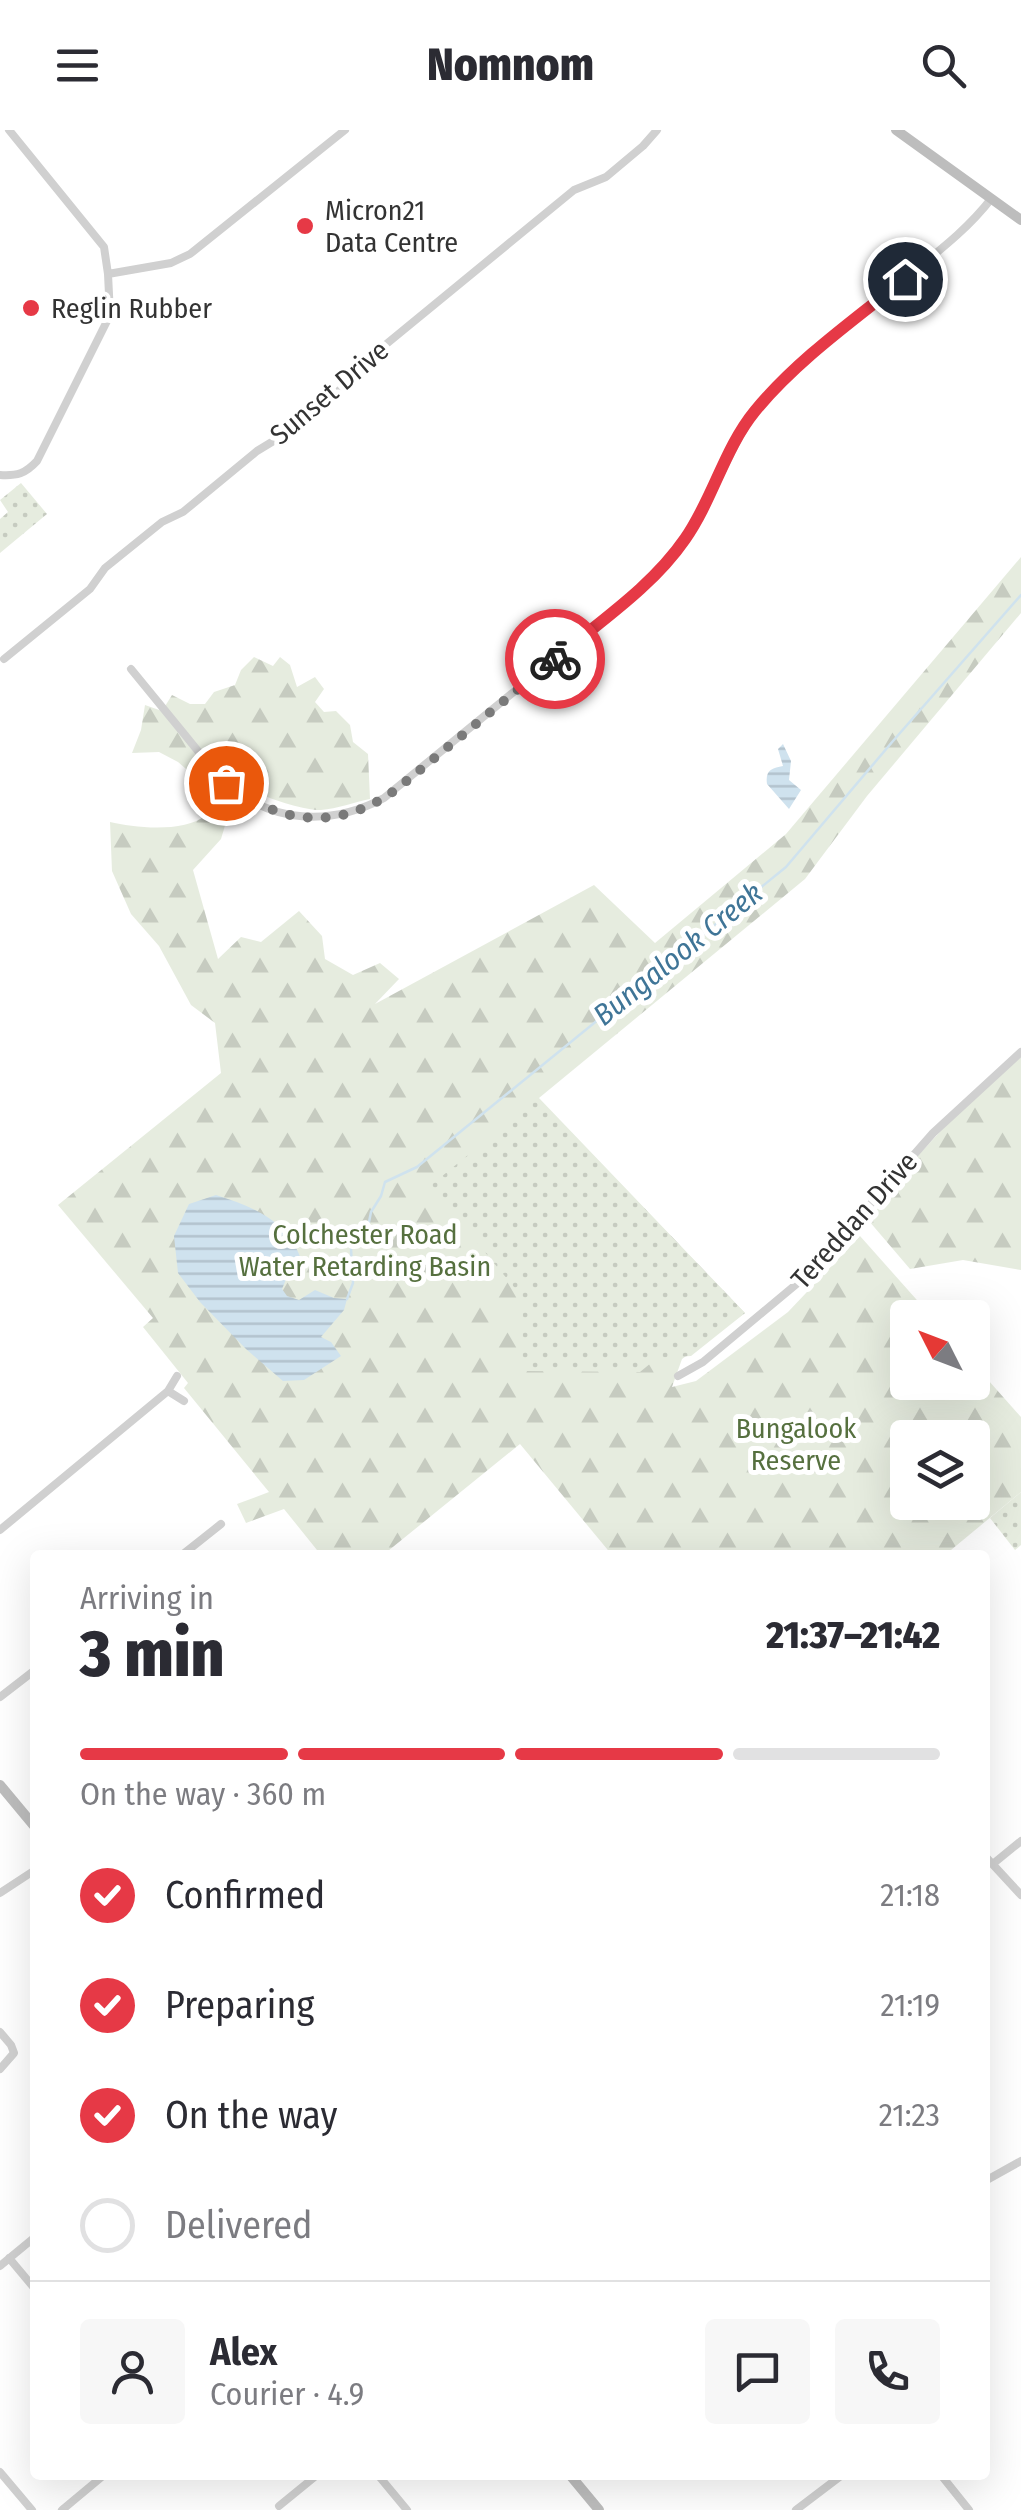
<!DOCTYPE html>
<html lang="en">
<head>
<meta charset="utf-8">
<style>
	:root { --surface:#fff; --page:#f7f7f7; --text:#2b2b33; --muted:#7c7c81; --line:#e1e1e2; --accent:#e63946 }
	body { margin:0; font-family:"Fira Sans Condensed",sans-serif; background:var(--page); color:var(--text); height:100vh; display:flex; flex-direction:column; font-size:38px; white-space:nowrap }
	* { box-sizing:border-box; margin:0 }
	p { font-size:32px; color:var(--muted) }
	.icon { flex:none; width:55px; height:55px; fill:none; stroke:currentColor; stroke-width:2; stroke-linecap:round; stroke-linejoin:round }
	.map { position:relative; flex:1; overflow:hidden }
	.sheet { position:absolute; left:30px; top:1420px; width:960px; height:930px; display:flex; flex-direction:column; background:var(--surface); border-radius:10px; box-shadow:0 10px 40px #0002 }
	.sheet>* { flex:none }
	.needle { width:65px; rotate:312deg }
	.tools { position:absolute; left:890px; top:1170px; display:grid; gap:20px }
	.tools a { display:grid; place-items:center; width:100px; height:100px; border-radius:10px; background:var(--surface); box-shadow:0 10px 40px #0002; font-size:50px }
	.pin { position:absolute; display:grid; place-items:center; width:85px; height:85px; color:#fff; margin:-42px; border:5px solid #fff; border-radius:50%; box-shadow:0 2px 10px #0007 }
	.courier { position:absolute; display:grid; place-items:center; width:100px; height:100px; margin:-50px; border:8px solid #e63946; border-radius:50%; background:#fff; color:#222; box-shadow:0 2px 12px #0007 }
	.overview em { font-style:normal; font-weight:800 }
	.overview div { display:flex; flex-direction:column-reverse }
	.overview { display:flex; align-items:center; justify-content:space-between; height:170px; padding:0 50px }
	h1 { font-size:65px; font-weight:800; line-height:75px }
	.bar { display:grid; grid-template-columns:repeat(4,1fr); gap:15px 10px; align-content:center; height:120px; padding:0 50px }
	.bar i { height:12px; border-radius:8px; background:var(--line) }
	.bar .current { background:var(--accent) }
	.bar p { grid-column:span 4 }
	.line { display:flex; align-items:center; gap:25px; padding:0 50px; border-top:2px solid var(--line) }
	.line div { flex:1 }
	.round { display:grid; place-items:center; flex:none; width:105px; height:105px; border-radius:10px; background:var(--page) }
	ol { padding:0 50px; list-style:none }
	li { display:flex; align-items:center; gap:30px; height:110px }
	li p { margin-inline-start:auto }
	li .icon { padding:10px; border-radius:50%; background:var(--accent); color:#fff; stroke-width:4 }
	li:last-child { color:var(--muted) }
	li i { width:55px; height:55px; border:5px solid var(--line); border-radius:50% }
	header { display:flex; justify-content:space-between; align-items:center; height:130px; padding:0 50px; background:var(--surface); font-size:45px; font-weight:800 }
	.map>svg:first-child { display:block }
	.forest { fill:url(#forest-firs); fill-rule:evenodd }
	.park { fill:url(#park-dots) }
	.water { fill:url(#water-rules) }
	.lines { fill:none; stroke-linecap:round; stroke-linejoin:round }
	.stream { stroke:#cfe2ee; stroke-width:2.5 }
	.street { stroke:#d0d0d0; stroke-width:8 }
	.secondary { stroke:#bdbdbd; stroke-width:10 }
	.done { stroke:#7a7a7a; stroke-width:10; stroke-dasharray:0 18 }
	.route { stroke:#e63946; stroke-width:12 }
	.poi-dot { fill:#e63946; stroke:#fff; stroke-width:4 }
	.labels { text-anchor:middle; stroke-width:10; stroke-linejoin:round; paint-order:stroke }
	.poi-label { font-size:28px; fill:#333; stroke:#fff; text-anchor:start }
	.street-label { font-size:28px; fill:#333; stroke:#fff }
	.park-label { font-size:28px; fill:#56703f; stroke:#fff }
	.water-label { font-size:30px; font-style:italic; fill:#3f7597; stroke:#fff }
</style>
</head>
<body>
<header><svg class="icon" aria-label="menu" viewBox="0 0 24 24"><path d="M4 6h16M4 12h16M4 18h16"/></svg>Nomnom<svg class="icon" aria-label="search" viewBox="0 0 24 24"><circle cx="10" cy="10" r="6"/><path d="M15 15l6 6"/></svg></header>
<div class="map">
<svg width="1021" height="2380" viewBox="0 0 1021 2380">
	<defs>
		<pattern id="forest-firs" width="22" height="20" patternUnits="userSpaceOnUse" patternTransform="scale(2.5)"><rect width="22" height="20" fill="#e6ecdf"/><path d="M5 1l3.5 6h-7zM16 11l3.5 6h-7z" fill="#c6cbc0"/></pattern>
		<pattern id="park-dots" width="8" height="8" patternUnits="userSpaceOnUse" patternTransform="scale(2.5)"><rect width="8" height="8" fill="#e6ecdf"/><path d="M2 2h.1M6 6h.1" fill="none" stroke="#c6cbc0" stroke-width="1.8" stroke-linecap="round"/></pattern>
		<pattern id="water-rules" width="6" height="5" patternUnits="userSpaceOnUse" patternTransform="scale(2.5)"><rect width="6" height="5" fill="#cfe2ee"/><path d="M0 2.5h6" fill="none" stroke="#b2c2cd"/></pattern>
	</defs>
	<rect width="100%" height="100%" fill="#fff"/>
	<path class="forest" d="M 1021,427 L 1021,483 L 867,666 L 805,749 L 539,968 L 745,1183 L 682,1229 L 672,1257 L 696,1251 L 788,1182 L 860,1106 L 932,1187 L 908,1188 L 908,1252 L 972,1252 L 973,1233 L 1021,1287 L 1021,1362 L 945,1425 L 612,1425 L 520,1314 L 383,1425 L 321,1425 L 284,1379 L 246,1393 L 237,1374 L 269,1362 L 184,1258 L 188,1253 L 143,1197 L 153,1188 L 58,1075 L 221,943 L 215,893 L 191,875 L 159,816 L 131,784 L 112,741 L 110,692 C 135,698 185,703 206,685 C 211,680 216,671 220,664 L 232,672 L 221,709 L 193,740 L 218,829 L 241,807 L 261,812 L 299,781 L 322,806 L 325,829 L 353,845 L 380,833 L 399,849 L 375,874 L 594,755 L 655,813 L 786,704 ZM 908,1308 L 972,1308 L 972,1372 L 908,1372 Z
		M 254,527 L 273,536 L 280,527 L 290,535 L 297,557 L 315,547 L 324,559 L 315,572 L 324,582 L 336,581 L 350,595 L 353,612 L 368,624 L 370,669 C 355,672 337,679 321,680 C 295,680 242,659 222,644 L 208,658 L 178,632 L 159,622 L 132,623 L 141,600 L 145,575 L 162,581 L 172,565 L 190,574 L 205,574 L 214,562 L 235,555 L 241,540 Z
		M 1021,927 L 1021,1140 L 963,1130 L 910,1139 L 869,1091 L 903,1042 L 960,980 Z"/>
	<path class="park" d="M 21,353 L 47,384 L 0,423 L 0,389 L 8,382 L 0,370 Z
		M 538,968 L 745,1183 L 691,1226 L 657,1228 L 640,1242 L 522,1241 L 523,1168 L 430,1056 Z
		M 1021,1362 L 1021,1415 L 1015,1420 L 990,1388 Z"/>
	<path class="water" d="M 783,614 L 791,631 L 789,650 L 801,660 L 789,679 L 767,654 C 765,640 772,638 783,636 L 778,619 Z
		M 216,1065 C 254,1077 289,1091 302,1132 L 287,1147 L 282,1159 L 287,1166 L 299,1170 L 315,1160 L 334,1168 L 347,1169 L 344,1180 L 321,1207 L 331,1212 L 341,1226 L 304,1250 L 283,1251 L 246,1219 L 200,1172 L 178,1143 L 174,1106 L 189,1074 Z"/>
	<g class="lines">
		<path class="stream" d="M 347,1169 L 353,1153 L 351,1119 L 368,1097 L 371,1082 L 381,1066 L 385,1052 L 417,1037 L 786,737 L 893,611 L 1021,465"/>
		<path class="street" d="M 108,144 L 171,133 L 190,124 L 345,0
			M 0,345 C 17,346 25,344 37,331 L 110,185 L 108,144 L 104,117 L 9,0
			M 4,529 L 90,459 L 105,438 L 162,392 L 183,382 L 257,321 L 285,304 L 348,253 L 362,234 L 574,60 L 606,47 L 643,16 L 657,0
			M 131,539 C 149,561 167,583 185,605 C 198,621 211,638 226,652 C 271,694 331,696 384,668 L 625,471 C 652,448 677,423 696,392 C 721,350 735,303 768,266 C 812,218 869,179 919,137 C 945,116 970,96 991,69
			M 678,1246 L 703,1232 L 811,1142 L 933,1003 L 1021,922
			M 168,1261 L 184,1271
			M 0,1400 L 168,1261 L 177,1246
			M 182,1425 L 221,1394
			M 0,1567 L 35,1540
			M 985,1726 L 1021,1765
			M 994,1733 L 1021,1711
			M 0,1763 L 35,1740
			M 0,1902 L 11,1915 L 14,1923 L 0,1939
			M 985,2051 L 1021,2031
			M 9,2128 L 35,2159
			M 0,2136 L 35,2107
			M 0,2342 L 32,2380
			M 378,2345 L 407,2380
			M 941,2345 L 969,2380
			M 279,2376 L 317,2345
			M 62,2380 L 104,2345
			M 796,2380 L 842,2345"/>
		<path class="secondary" d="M 896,0 L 1021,90
			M 0,1655 L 35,1697
			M 570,2345 L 599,2380"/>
	</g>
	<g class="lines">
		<path class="done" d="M 226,653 C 281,696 341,701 398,658 L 555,529"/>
		<path class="route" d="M 555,529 C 599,492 652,457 685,409 C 713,369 724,319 755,281 C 797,230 854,190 905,149"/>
	</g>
	<g class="poi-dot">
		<circle cx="305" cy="96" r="10"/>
		<circle cx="31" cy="178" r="10"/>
	</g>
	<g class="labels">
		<g class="poi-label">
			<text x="325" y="90">Micron21<tspan x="325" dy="32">Data Centre</tspan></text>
			<text x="51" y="188">Reglin Rubber</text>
		</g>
		<g class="street-label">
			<text transform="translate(329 262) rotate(-40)" y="10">Sunset Drive</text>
			<text transform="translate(854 1090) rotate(-48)" y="10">Tereddan Drive</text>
		</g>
		<g class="park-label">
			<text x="365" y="1114">Colchester Road<tspan x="365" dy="32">Water Retarding Basin</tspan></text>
			<text x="796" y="1308">Bungalook<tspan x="796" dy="32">Reserve</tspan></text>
		</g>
		<g class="water-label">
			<text transform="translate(678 824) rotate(-39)" y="10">Bungalook Creek</text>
		</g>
	</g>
</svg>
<div class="tools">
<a><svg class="needle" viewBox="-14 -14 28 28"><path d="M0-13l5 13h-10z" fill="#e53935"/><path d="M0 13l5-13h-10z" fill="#7c7c81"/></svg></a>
<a><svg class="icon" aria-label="layers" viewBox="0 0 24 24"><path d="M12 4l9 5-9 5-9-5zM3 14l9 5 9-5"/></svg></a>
</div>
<div class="pin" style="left:226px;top:653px;background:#ea580c"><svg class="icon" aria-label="bag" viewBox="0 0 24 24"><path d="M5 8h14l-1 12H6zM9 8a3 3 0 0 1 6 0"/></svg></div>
<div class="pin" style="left:905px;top:149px;background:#1f2937"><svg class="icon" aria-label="home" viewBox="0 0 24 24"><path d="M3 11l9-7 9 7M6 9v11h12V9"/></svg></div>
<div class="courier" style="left:555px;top:529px"><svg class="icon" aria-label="bike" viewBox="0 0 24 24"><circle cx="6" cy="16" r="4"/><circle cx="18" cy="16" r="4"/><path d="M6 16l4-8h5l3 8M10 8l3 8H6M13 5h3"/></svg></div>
<section class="sheet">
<div class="overview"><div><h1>3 min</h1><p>Arriving in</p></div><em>21:37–21:42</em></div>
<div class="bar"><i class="current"></i><i class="current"></i><i class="current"></i><i></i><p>On the way · 360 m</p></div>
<ol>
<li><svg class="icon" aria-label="check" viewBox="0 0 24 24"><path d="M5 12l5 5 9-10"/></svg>Confirmed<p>21:18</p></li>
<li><svg class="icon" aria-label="check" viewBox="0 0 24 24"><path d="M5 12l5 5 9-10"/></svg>Preparing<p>21:19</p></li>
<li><svg class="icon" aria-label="check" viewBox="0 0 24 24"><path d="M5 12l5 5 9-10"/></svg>On the way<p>21:23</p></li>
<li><i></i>Delivered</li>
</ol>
<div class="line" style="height:180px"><a class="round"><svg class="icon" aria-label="person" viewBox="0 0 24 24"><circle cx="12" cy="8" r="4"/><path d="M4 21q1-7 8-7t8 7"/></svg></a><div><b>Alex</b><p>Courier · 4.9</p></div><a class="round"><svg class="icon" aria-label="chat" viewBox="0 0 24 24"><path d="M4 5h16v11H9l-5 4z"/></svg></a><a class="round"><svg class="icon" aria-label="phone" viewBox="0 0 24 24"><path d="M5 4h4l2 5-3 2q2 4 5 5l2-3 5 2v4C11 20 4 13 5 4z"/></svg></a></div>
</section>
</div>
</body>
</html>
